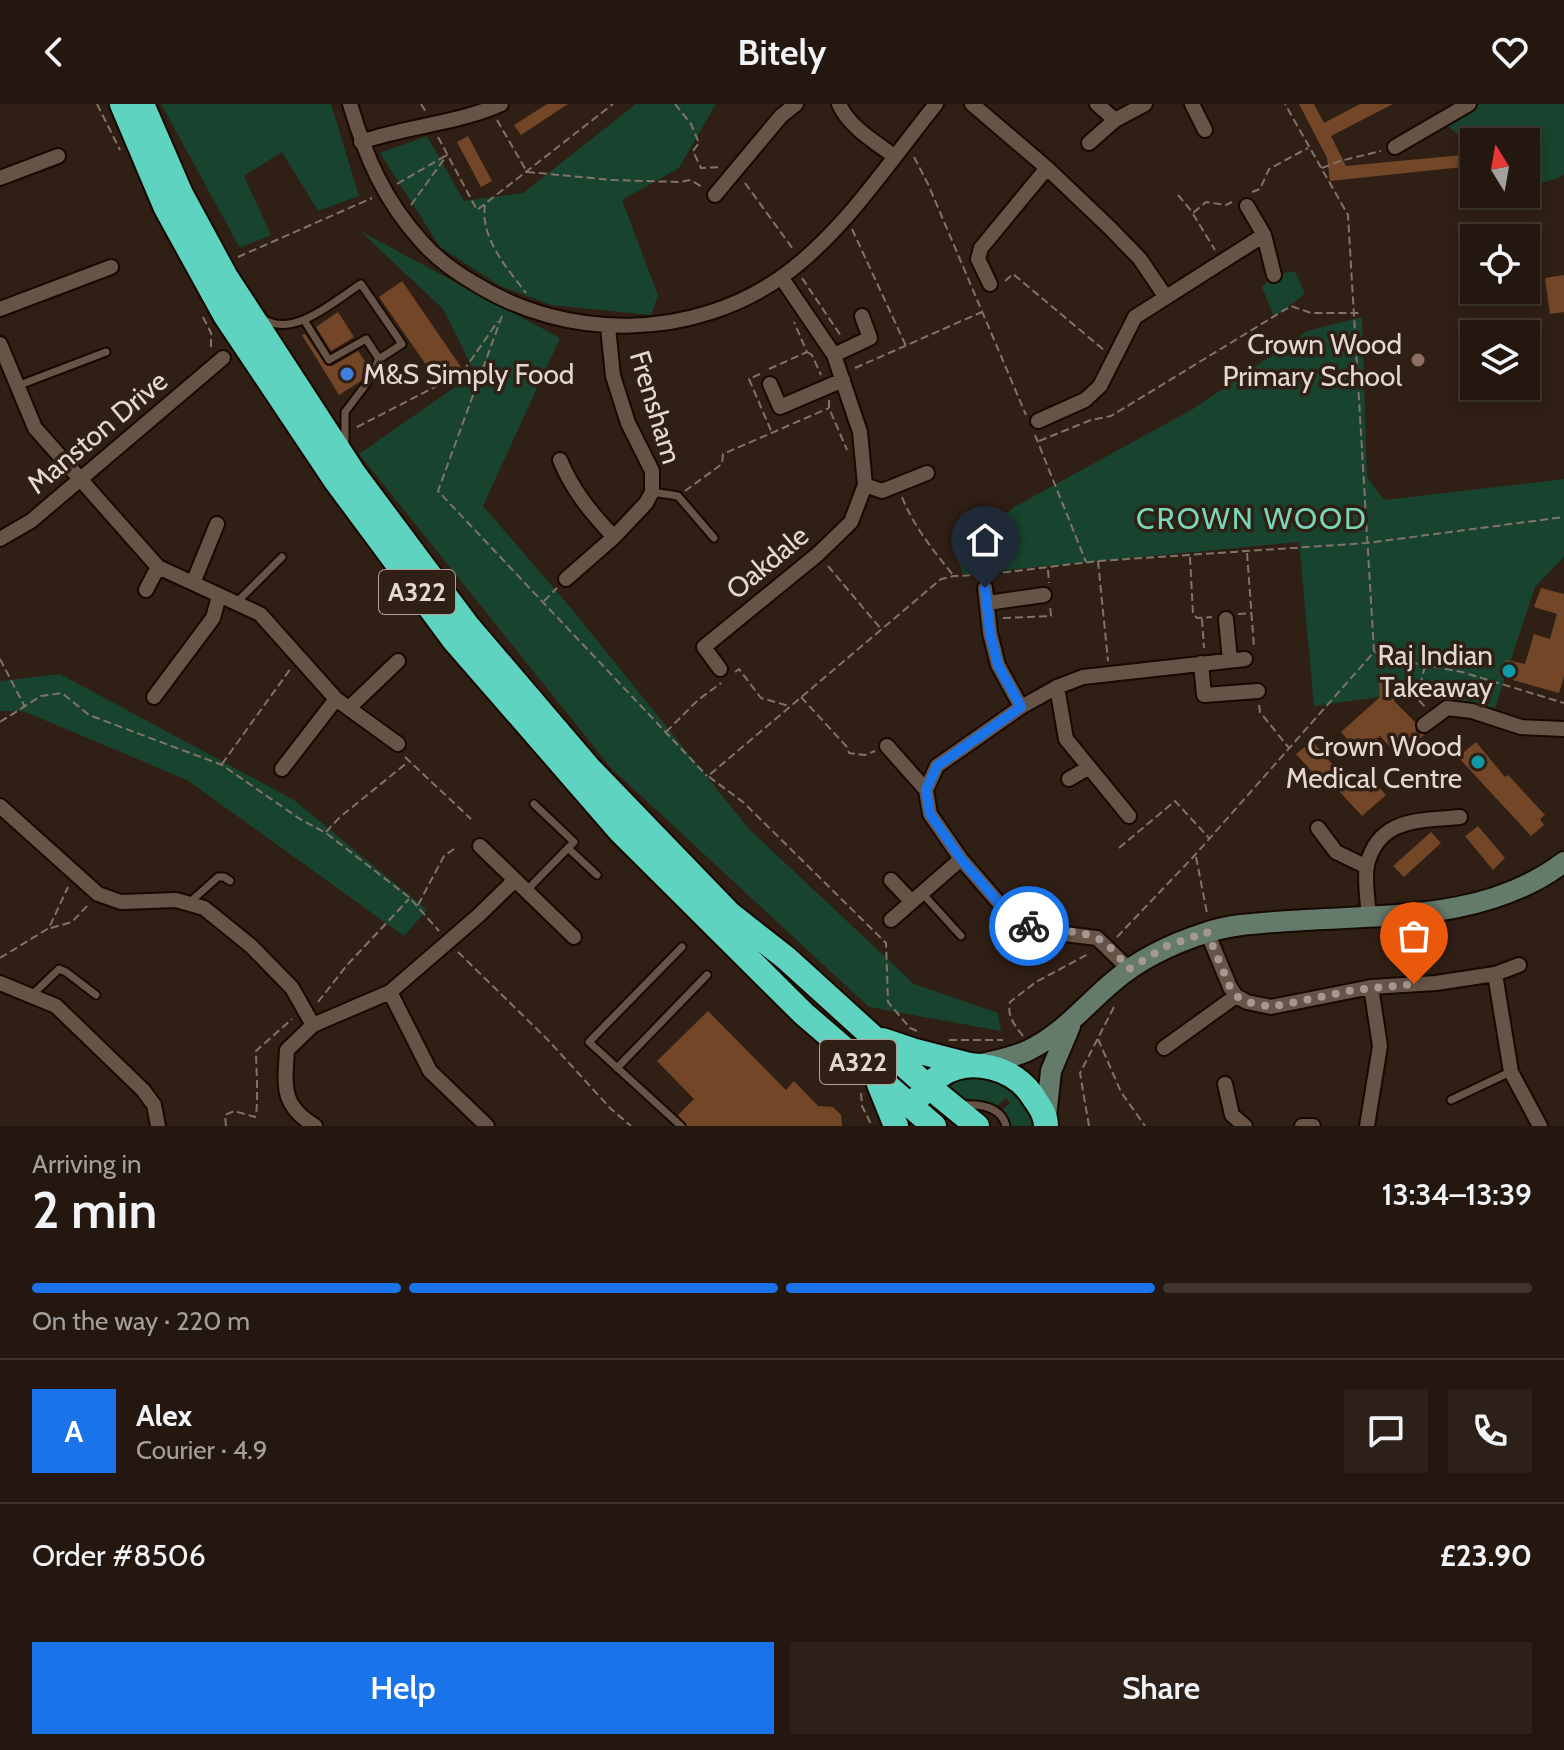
<!DOCTYPE html>
<html lang="en">
<head>
<meta charset="utf-8">
<style>
	:root { --surface:#24170f; --page:#2c2018; --text:#f1f3f6; --muted:#a39f9e; --line:#41362f; --accent:#1a73e8 }
	body { margin:0; font-family:Cabin,sans-serif; background:var(--page); color:var(--text); height:100vh; display:flex; flex-direction:column; font-size:30px; white-space:nowrap }
	* { box-sizing:border-box; margin:0 }
	p { font-size:26px; color:var(--muted) }
	.icon { flex:none; width:44px; height:44px; fill:none; stroke:currentColor; stroke-width:2; stroke-linecap:round; stroke-linejoin:round }
	.map { position:relative; height:1022px; overflow:hidden }
	.sheet { display:flex; flex-direction:column; background:var(--surface); flex:1 }
	.sheet>* { flex:none }
	.needle { width:52px; rotate:349deg }
	.tools { position:absolute; left:1460px; top:24px; display:grid; gap:16px }
	.tools a { display:grid; place-items:center; width:80px; height:80px; border-radius:0px; background:var(--surface); box-shadow:0 4px 12px #0003,0 0 0 2px var(--line); font-size:40px }
	.pin { position:absolute; display:grid; place-items:center; width:68px; height:68px; color:#fff; margin:-82px -34px; border-radius:50% 50% 50% 0; rotate:-45deg; box-shadow:0 0 8px #0007 }
	.pin .icon { rotate:45deg }
	.courier { position:absolute; display:grid; place-items:center; width:80px; height:80px; margin:-40px; border:6px solid #1a73e8; border-radius:50%; background:#fff; color:#222; box-shadow:0 2px 10px #0007 }
	.summary em { font-style:normal; font-weight:600 }
	.summary div { display:flex; flex-direction:column-reverse }
	.summary { display:flex; align-items:center; justify-content:space-between; height:136px; padding:0 32px }
	h1 { font-size:52px; font-weight:600; line-height:60px }
	.bar { display:grid; grid-template-columns:repeat(4,1fr); gap:12px 8px; align-content:center; height:96px; padding:0 32px }
	.bar i { height:10px; border-radius:6px; background:var(--line) }
	.bar .selected { background:var(--accent) }
	.bar p { grid-column:span 4 }
	.line { display:flex; align-items:center; gap:20px; padding:0 32px; border-top:2px solid var(--line) }
	.line div { flex:1 }
	.round { display:grid; place-items:center; flex:none; width:84px; height:84px; border-radius:0px; background:var(--page) }
	.button { display:flex; gap:16px; margin-top:auto; padding:16px 32px }
	.button a { flex:1; height:92px; border-radius:0px; background:var(--accent); color:#fff; font-size:32px; font-weight:600; line-height:92px; text-align:center }
	.button a+a { background:var(--page); color:var(--text) }
	header { display:flex; justify-content:space-between; align-items:center; height:104px; padding:0 32px; background:var(--surface); font-size:36px; font-weight:600 }
	.map>svg:first-child { display:block }
	.green { fill:#18432e }
	.building { fill:#724626 }
	.lines { fill:none; stroke-linecap:round; stroke-linejoin:round }
	.lane-casing { stroke:#170902; stroke-width:11 }
	.street-casing { stroke:#170902; stroke-width:18 }
	.secondary-casing { stroke:#170902; stroke-width:24 }
	.highway-casing { stroke:#170902; stroke-width:28 }
	.path { stroke:#817369; stroke-width:2; stroke-dasharray:8 4; stroke-linecap:butt }
	.lane { stroke:#675447; stroke-width:7 }
	.street { stroke:#675447; stroke-width:14 }
	.secondary { stroke:#647a6b; stroke-width:20 }
	.highway { stroke:#5ed3c0; stroke-width:24 }
	.done { stroke:#a59890; stroke-width:8; stroke-dasharray:0 14.4 }
	.route { stroke:#1a73e8; stroke-width:10 }
	.education-dot { fill:#8d6e63; stroke:#301f14; stroke-width:3 }
	.shop-dot { fill:#3f7fe0; stroke:#301f14; stroke-width:3 }
	.culture-dot { fill:#0f9aa8; stroke:#301f14; stroke-width:3 }
	.labels { text-anchor:middle; stroke-width:7; stroke-linejoin:round; paint-order:stroke }
	.shield { fill:#301f14; stroke:#aea199; stroke-width:2 }
	.shield-label { font-size:26px; font-weight:bold; fill:#e4d9d2 }
	.poi-label { font-size:28px; fill:#e4d9d2; stroke:#301f14; text-anchor:end }
	.street-label { font-size:28px; fill:#e4d9d2; stroke:#301f14 }
	.neighbourhood-label { font-size:30px; letter-spacing:2px; fill:#78d7bb; stroke:#301f14 }
</style>
</head>
<body>
<header><svg class="icon" aria-label="back" viewBox="0 0 24 24"><path d="M15 5l-7 7 7 7"/></svg>Bitely<svg class="icon" aria-label="heart" viewBox="0 0 24 24"><path d="M12 20l-8-8c-3-5 5-10 8-4 3-6 11-1 8 4z"/></svg></header>
<div class="map">
<svg width="1564" height="1022" viewBox="0 0 1564 1022">
	<rect width="100%" height="100%" fill="#301f14"/>
	<path class="green" d="M 161,0 L 331,0 L 359,92 L 318,107 L 282,48 L 244,72 L 271,131 L 240,144 Z
		M 636,0 L 716,0 L 679,64 L 622,96 L 658,191 L 651,211 L 551,201 L 500,182 L 440,143 L 380,49 L 427,32 L 464,97 L 523,89 Z
		M 1469,0 L 1564,0 L 1564,70 L 1559,74 L 1526,83 L 1526,38 L 1474,38 L 1474,89 L 1466,90 L 1466,37 L 1440,16 Z
		M 360,127 L 560,234 L 483,402 L 571,504 L 749,725 L 914,880 L 998,909 L 1001,927 L 869,903 L 611,664 L 359,350 L 475,269 L 443,205 Z
		M 1295,167 L 1305,190 L 1274,213 L 1262,183 L 1274,171 Z
		M 1362,213 L 1367,373 L 1384,396 L 1564,375 L 1564,453 L 1535,483 L 1495,604 L 1387,583 L 1380,593 L 1314,602 L 1299,438 L 963,470 L 956,451 L 1014,403 L 1193,305 L 1307,227 Z
		M 60,570 L 294,696 L 427,806 L 404,832 L 187,676 L 23,607 L 0,607 L 0,577 Z
		M 987,972 L 1020,986 L 1037,1022 L 1011,1022 L 1002,1006 L 1010,999 L 1006,994 L 997,1002 L 982,996 L 960,995 L 945,982 L 958,975 Z"/>
	<path class="building" d="M 547,0 L 568,0 L 521,31 L 514,21 Z
		M 1299,0 L 1314,0 L 1324,19 L 1360,0 L 1393,0 L 1331,32 L 1346,62 L 1462,51 L 1463,63 L 1330,77 L 1327,54 Z
		M 468,32 L 492,77 L 481,83 L 457,38 Z
		M 1564,171 L 1564,208 L 1550,210 L 1545,174 Z
		M 402,177 L 461,263 L 438,278 L 379,193 Z
		M 338,208 L 354,233 L 331,247 L 316,223 Z
		M 305,230 L 327,262 L 332,262 L 358,247 L 368,262 L 361,277 L 339,291 L 302,231 Z
		M 1541,484 L 1564,490 L 1564,572 L 1559,589 L 1502,573 L 1506,556 L 1525,560 L 1534,530 L 1550,535 L 1557,510 L 1534,503 Z
		M 1378,571 L 1397,593 L 1394,597 L 1415,618 L 1416,628 L 1424,631 L 1399,653 L 1380,632 L 1359,649 L 1341,628 L 1380,593 Z
		M 1312,637 L 1357,688 L 1364,681 L 1371,689 L 1378,682 L 1386,691 L 1362,712 L 1326,673 L 1321,678 L 1296,650 Z
		M 1476,638 L 1505,673 L 1508,671 L 1545,711 L 1540,715 L 1544,721 L 1531,732 L 1458,653 Z
		M 1478,722 L 1505,754 L 1493,766 L 1465,732 Z
		M 1431,728 L 1441,739 L 1404,773 L 1393,762 Z
		M 708,907 L 786,986 L 794,977 L 818,1002 L 833,1003 L 841,1011 L 842,1022 L 687,1022 L 678,1011 L 694,995 L 657,957 Z"/>
	<g class="lines">
		<defs>
			<path id="lane" d="M 262,214 C 293,236 335,196 361,180 L 402,240 L 379,255 L 367,279 L 345,308 L 345,340
				M 304,216 L 329,256 L 366,235 L 379,255
				M 17,282 L 106,248
				M 652,388 L 678,392 L 714,434
				M 237,498 L 282,453
				M 568,744 L 597,771
				M 526,787 L 574,738 L 534,700
				M 922,789 L 961,832
				M 190,798 L 218,773 L 224,773 L 230,777
				M 32,891 L 59,865 L 66,868 L 96,891
				M 617,964 L 707,871
				M 1451,996 L 1510,968
				M 962,1001 C 979,1000 1001,1002 1006,1022
				M 681,1022 L 589,938 L 682,843"/>
			<path id="street" d="M 350,0 C 366,54 384,96 422,138 C 437,155 455,168 474,179 C 568,238 693,236 783,172 C 845,127 888,59 936,0
				M 839,0 C 849,23 875,38 894,52
				M 972,0 L 1047,64 L 1111,125 L 1140,155 L 1165,192
				M 1097,0 L 1115,16
				M 1192,0 L 1205,26
				M 361,38 C 407,22 456,20 501,0
				M 1089,39 L 1115,16 L 1145,0
				M 1395,43 L 1469,0
				M 0,74 L 58,52
				M 715,91 L 781,12 L 796,0
				M 1247,102 L 1264,131 L 1274,171
				M 990,180 L 978,155 L 981,144 L 1047,64
				M 0,205 L 111,163
				M 0,240 L 35,324 L 158,463 L 260,510 L 336,595 L 398,640
				M 834,251 L 870,234 L 862,212
				M 770,280 L 780,303 L 843,276
				M 1038,317 L 1085,296 L 1100,282 L 1135,213 L 1264,131
				M 560,356 C 573,387 591,409 614,433
				M 865,381 L 882,387 L 927,369
				M 0,435 L 31,417 L 223,254
				M 566,475 L 614,433 L 646,399 L 652,388 L 652,367 L 628,319 L 613,272 L 608,223
				M 193,479 L 217,420
				M 985,484 L 990,529 L 998,561 L 1021,603
				M 146,486 L 158,463
				M 987,499 L 1044,491
				M 1226,515 L 1230,556
				M 1201,559 L 1204,591 L 1258,587
				M 720,565 L 704,543 L 818,450 L 851,418 L 865,381 L 860,328 L 834,251 L 781,173
				M 1057,583 L 1066,635 L 1129,712
				M 154,593 L 213,514 L 219,492
				M 349,604 L 398,557
				M 1424,621 L 1447,604 L 1472,607 L 1521,623 L 1564,625
				M 887,642 L 926,686
				M 282,665 L 336,595
				M 1069,675 L 1088,664
				M 0,702 L 98,790 L 121,798 L 176,796 L 204,804 L 251,842 L 292,884 L 313,921
				M 1318,724 L 1336,748 L 1367,763
				M 480,742 L 574,833
				M 891,776 L 912,798
				M 1369,813 C 1368,797 1364,776 1367,761 C 1379,713 1420,717 1460,713
				M 891,816 L 961,755
				M 1207,828 L 1230,883 L 1236,892 L 1247,898 L 1271,903 L 1371,883 L 1436,879 L 1495,870 L 1511,968 L 1540,1022
				M 1129,865 L 1097,834 L 1048,828 L 1020,820 L 999,799 L 961,755 L 930,710 L 926,686 L 937,662 L 1021,603 L 1057,583 L 1083,573 L 1245,555
				M 1495,870 L 1519,861
				M 0,879 L 56,902 L 143,986 L 154,1001 L 158,1022
				M 390,888 L 430,967 L 487,1022
				M 1164,944 L 1236,892
				M 1225,980 L 1232,1011 L 1245,1022
				M 315,1022 C 280,1001 285,981 287,946 L 313,921 L 390,888 L 479,811 L 515,776
				M 1302,1022 L 1313,1022
				M 1367,1022 L 1380,942 L 1371,883"/>
			<path id="secondary" d="M 977,961 C 994,957 1013,954 1029,946 C 1064,929 1085,901 1114,877 C 1141,854 1171,840 1205,829 C 1231,820 1261,819 1289,817 C 1383,810 1485,818 1564,758
				M 1046,1013 L 1051,967 L 1070,922"/>
			<path id="highway" d="M 122,0 L 166,104 L 225,211 L 336,377 L 454,536 L 621,728 L 804,910 L 934,1022
				M 142,0 L 181,90 L 226,173 L 355,371 L 467,521 L 589,664 L 730,810 L 786,854 L 917,973 L 977,1022
				M 882,936 L 912,946 L 970,961
				M 879,980 L 896,1022
				M 919,993 C 926,986 932,976 941,971 C 971,951 1016,964 1034,994 C 1040,1003 1046,1011 1046,1022"/>
		</defs>
		<use href="#lane" class="lane-casing"/>
		<use href="#street" class="street-casing"/>
		<use href="#secondary" class="secondary-casing"/>
		<use href="#highway" class="highway-casing"/>
		<path class="path" d="M 97,0 L 120,46
			M 421,0 L 426,8
			M 675,0 L 691,20 L 699,39 L 693,47 L 701,64 L 721,63
			M 497,16 L 527,68 L 613,76 L 679,78 L 691,76 L 702,83
			M 438,33 L 477,106 L 613,0
			M 914,53 L 928,80 L 1026,311
			M 1322,64 L 1340,57 L 1381,47
			M 745,79 L 793,145
			M 397,80 L 447,51
			M 1252,88 L 1260,85 L 1269,65 L 1308,44
			M 1178,91 L 1193,109 L 1206,98 L 1226,101 L 1232,98
			M 411,101 L 447,51
			M 485,101 C 480,134 507,164 526,189
			M 1193,110 L 1215,146
			M 852,125 L 906,242
			M 238,153 L 372,94
			M 802,174 L 841,232
			M 1005,177 L 1013,170 L 1104,246
			M 502,212 L 438,387 L 707,672
			M 203,213 L 211,229 L 211,245
			M 807,248 L 812,251 L 821,271
			M 855,264 L 982,208
			M 769,265 L 807,248 L 794,218
			M 760,270 L 749,275 L 772,329
			M 829,296 L 829,304 L 847,346
			M 357,323 L 462,269 L 498,217
			M 1035,331 L 1086,458
			M 1039,337 L 1091,316 L 1111,312 L 1291,202 L 1311,209 L 1361,209
			M 685,387 L 722,360 L 723,350 L 829,304
			M 902,393 C 914,423 933,446 953,471
			M 1247,449 L 1254,543
			M 1190,453 L 1193,510 L 1197,514 L 1212,513
			M 1098,457 L 1108,557
			M 828,462 L 881,525
			M 1048,466 L 1049,479
			M 991,470 L 1098,457 L 1367,439 L 1564,413
			M 544,497 L 557,484
			M 1238,510 L 1252,509
			M 1003,514 L 1051,512 L 1050,502
			M 1202,515 L 1204,544
			M 1375,548 L 1408,558 L 1462,568 L 1564,599
			M 0,555 L 25,603
			M 1425,562 L 1417,594 L 1426,604
			M 735,568 L 739,565 L 761,594 L 789,602
			M 801,593 L 847,643 L 849,649 L 865,651 L 875,647
			M 1259,601 L 1260,608 L 1289,644
			M 0,618 L 41,592 L 62,589 L 89,611 L 222,661 L 300,715 L 326,729 L 410,794 L 439,827
			M 666,628 L 698,596 L 721,579
			M 405,653 L 471,715
			M 222,660 L 291,564
			M 326,728 L 340,713 L 408,658
			M 1119,744 L 1175,697 L 1209,734
			M 1196,753 L 1207,809
			M 418,801 L 444,752 L 454,745
			M 51,824 L 72,818 L 88,801
			M 1117,833 L 1195,751 L 1374,548 L 1348,111 L 1285,0
			M 458,848 L 548,936 L 611,1005 L 631,1022
			M 0,854 L 49,824 L 68,783
			M 318,898 L 348,860 L 409,795
			M 917,927 L 910,924 L 888,898 L 886,839 L 743,698 L 708,672 L 941,475 L 954,472 L 980,471
			M 1023,932 C 1014,920 1007,913 1010,898 L 1036,878 L 1090,849
			M 1098,935 L 1121,988 L 1145,1022
			M 949,936 L 1003,936
			M 861,989 L 862,1002 L 872,1022
			M 226,1022 L 225,1011 L 234,1007 L 255,1013 C 259,1005 256,960 256,947 L 292,915
			M 1089,1022 L 1080,969 L 1115,901"/>
		<use href="#lane" class="lane"/>
		<use href="#street" class="street"/>
		<use href="#secondary" class="secondary"/>
		<use href="#highway" class="highway"/>
	</g>
	<g class="lines">
		<path class="done" d="M 1029,822 C 1050,828 1077,825 1097,834 C 1110,840 1120,855 1129,865 L 1167,842 L 1207,828 L 1230,883 L 1236,892 L 1247,898 L 1271,903 L 1354,886 L 1414,880"/>
		<path class="route" d="M 985,484 L 990,529 L 998,561 L 1021,603 L 937,662 L 926,686 L 930,710 L 961,755 L 999,799 L 1020,820 L 1029,822"/>
	</g>
	<circle class="education-dot" cx="1418" cy="256" r="8"/>
	<circle class="shop-dot" cx="347" cy="270" r="8"/>
	<g class="culture-dot">
		<circle cx="1509" cy="567" r="8"/>
		<circle cx="1478" cy="658" r="8"/>
	</g>
	<g class="labels">
		<g class="shield">
			<rect x="379" y="466" width="76" height="44" rx="6"/>
			<rect x="820" y="936" width="76" height="44" rx="6"/>
		</g>
		<g class="shield-label">
			<text x="417" y="497">A322</text>
			<text x="858" y="967">A322</text>
		</g>
		<g class="poi-label">
			<text x="1402" y="250">Crown Wood<tspan x="1402" dy="32">Primary School</tspan></text>
			<text x="363" y="280" text-anchor="start">M&amp;S Simply Food</text>
			<text x="1493" y="561">Raj Indian<tspan x="1493" dy="32">Takeaway</tspan></text>
			<text x="1462" y="652">Crown Wood<tspan x="1462" dy="32">Medical Centre</tspan></text>
		</g>
		<g class="street-label">
			<text transform="translate(656 303) rotate(73)" y="10">Frensham</text>
			<text transform="translate(97 328) rotate(-40)" y="10">Manston Drive</text>
			<text transform="translate(767 458) rotate(-40)" y="10">Oakdale</text>
		</g>
		<g class="neighbourhood-label">
			<text x="1252" y="425">CROWN WOOD</text>
		</g>
	</g>
</svg>
<div class="tools">
<a><svg class="needle" viewBox="-14 -14 28 28"><path d="M0-13l5 13h-10z" fill="#e53935"/><path d="M0 13l5-13h-10z" fill="#a39f9e"/></svg></a>
<a><svg class="icon" aria-label="locate" viewBox="0 0 24 24"><circle cx="12" cy="12" r="6"/><path d="M12 2v4M12 18v4M2 12h4M18 12h4"/></svg></a>
<a><svg class="icon" aria-label="layers" viewBox="0 0 24 24"><path d="M12 4l9 5-9 5-9-5zM3 14l9 5 9-5"/></svg></a>
</div>
<div class="pin" style="left:1414px;top:880px;background:#ea580c"><svg class="icon" aria-label="bag" viewBox="0 0 24 24"><path d="M5 8h14l-1 12H6zM9 8a3 3 0 0 1 6 0"/></svg></div>
<div class="pin" style="left:985px;top:484px;background:#1f2937"><svg class="icon" aria-label="home" viewBox="0 0 24 24"><path d="M3 11l9-7 9 7M6 9v11h12V9"/></svg></div>
<div class="courier" style="left:1029px;top:822px"><svg class="icon" aria-label="bike" viewBox="0 0 24 24"><circle cx="6" cy="16" r="4"/><circle cx="18" cy="16" r="4"/><path d="M6 16l4-8h5l3 8M10 8l3 8H6M13 5h3"/></svg></div>
</div>
<section class="sheet">
<div class="summary"><div><h1>2 min</h1><p>Arriving in</p></div><em>13:34–13:39</em></div>
<div class="bar"><i class="selected"></i><i class="selected"></i><i class="selected"></i><i></i><p>On the way · 220 m</p></div>
<div class="line" style="height:144px"><b class="round" style="background:var(--accent);color:#fff">A</b><div><b>Alex</b><p>Courier · 4.9</p></div><a class="round"><svg class="icon" aria-label="chat" viewBox="0 0 24 24"><path d="M4 5h16v11H9l-5 4z"/></svg></a><a class="round"><svg class="icon" aria-label="phone" viewBox="0 0 24 24"><path d="M5 4h4l2 5-3 2q2 4 5 5l2-3 5 2v4C11 20 4 13 5 4z"/></svg></a></div>
<div class="line" style="height:104px"><div>Order #8506</div><b>£23.90</b></div>
<div class="button"><a>Help</a><a>Share</a></div>
</section>
</body>
</html>
